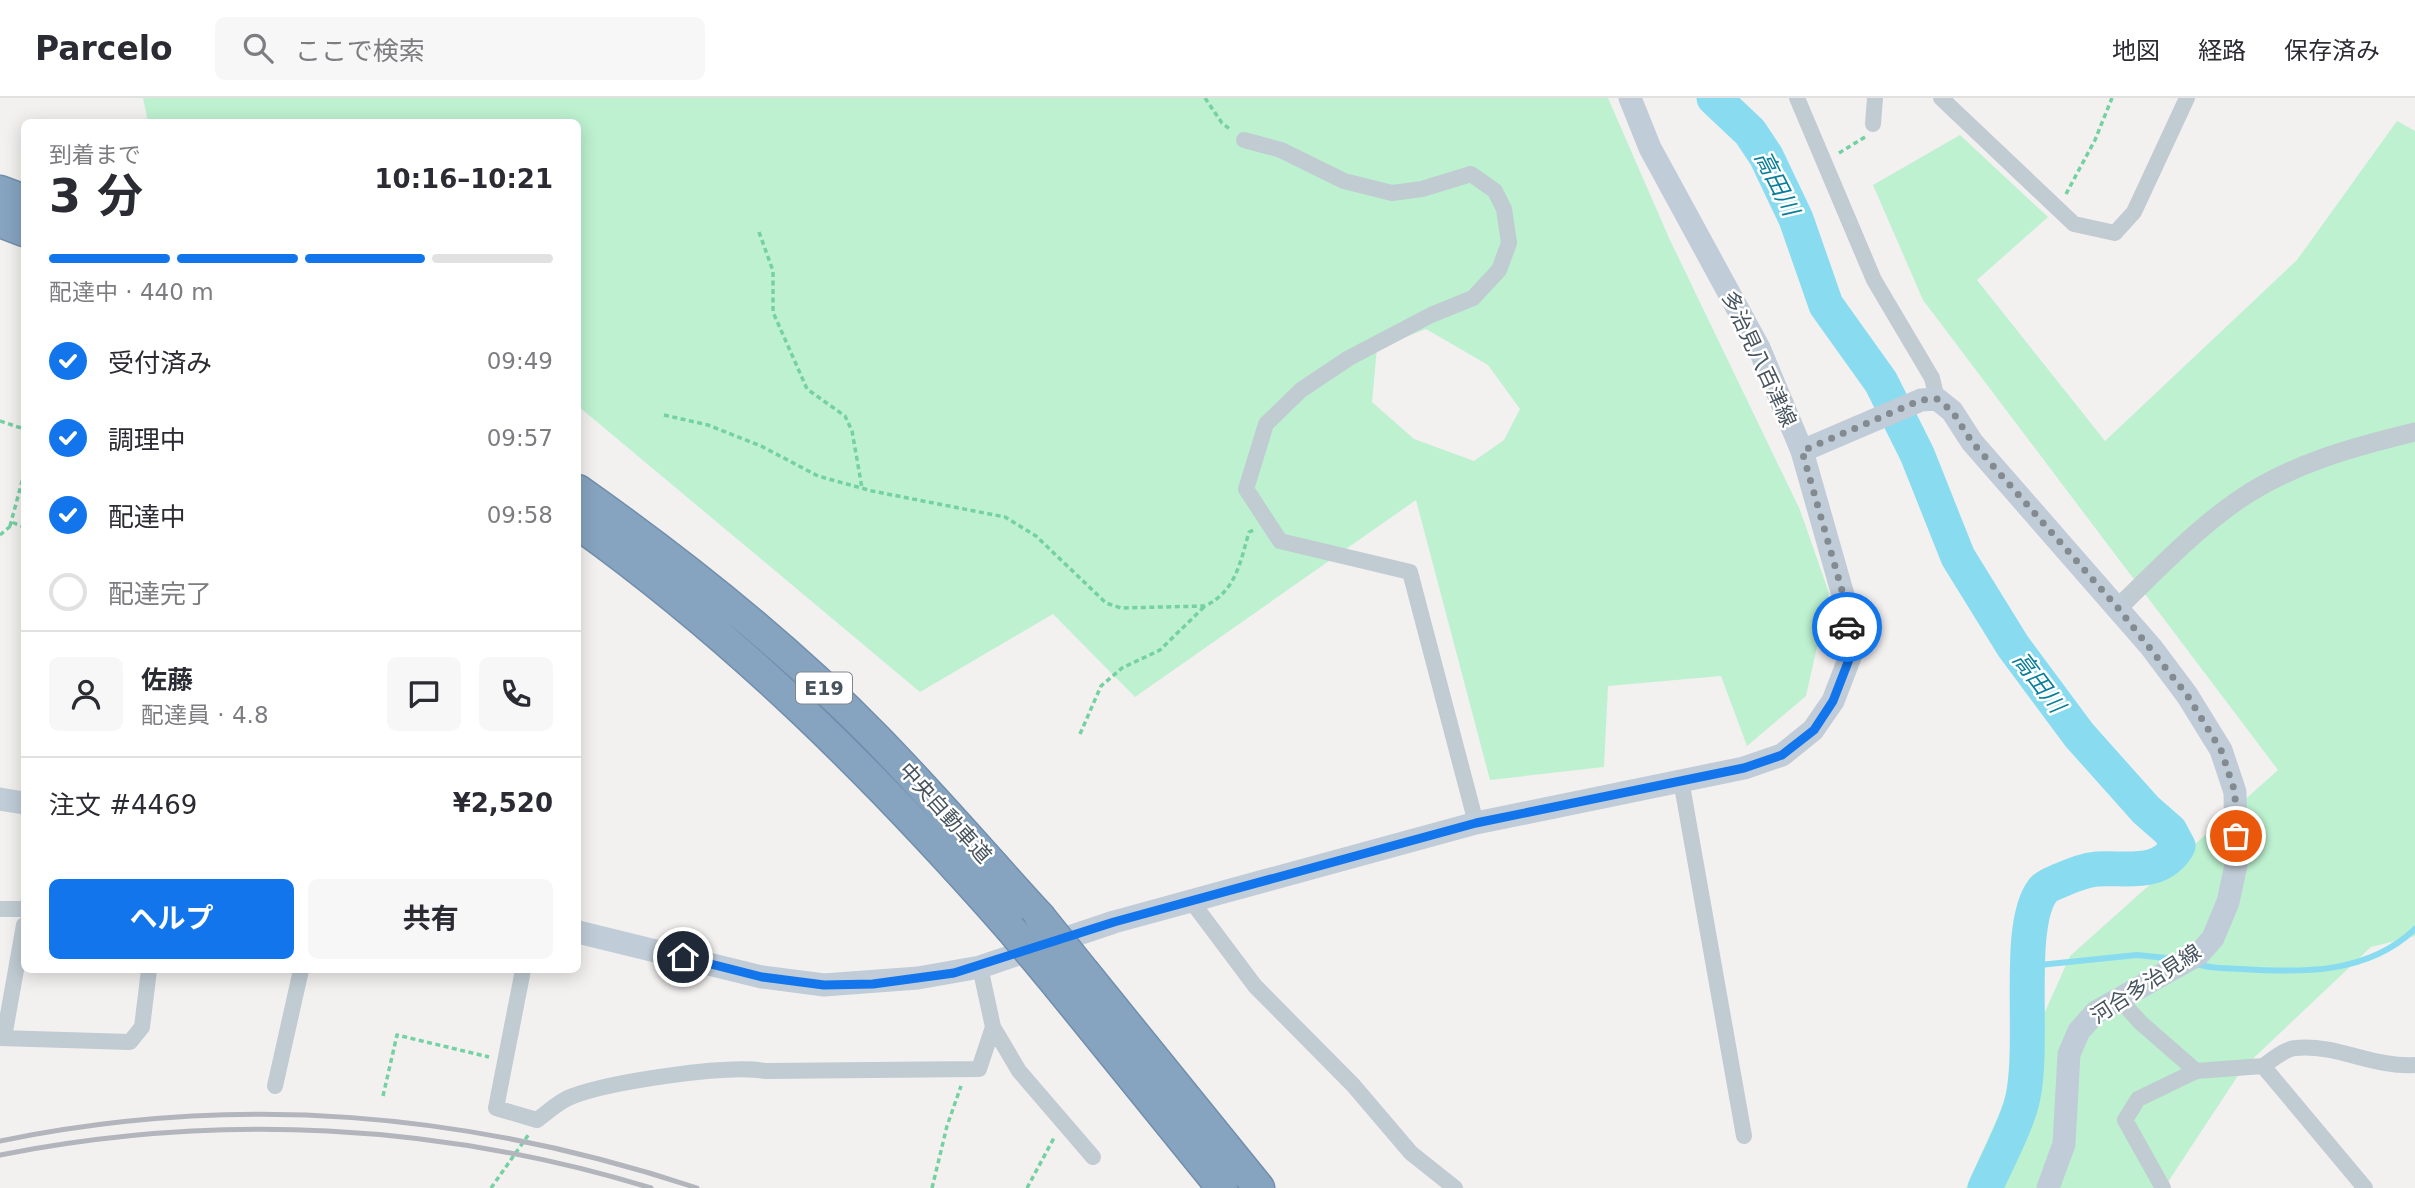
<!DOCTYPE html>
<html lang="ja">
<head>
<meta charset="utf-8">
<style>
	:root { --surface:#fff; --page:#f7f7f7; --text:#2b2b33; --muted:#7c7c81; --line:#e1e1e2; --accent:#1275eb }
	body { margin:0; font-family:"DejaVu Sans","Noto Sans JP",sans-serif; background:var(--page); color:var(--text); height:100vh; display:flex; flex-direction:column; font-size:26px; white-space:nowrap }
	* { box-sizing:border-box; margin:0 }
	p { font-size:23px; color:var(--muted) }
	.icon { flex:none; width:38px; height:38px; fill:none; stroke:currentColor; stroke-width:2; stroke-linecap:round; stroke-linejoin:round }
	.map { position:relative; flex:1; overflow:hidden }
	.details { position:absolute; left:21px; top:21px; width:560px; height:854px; display:flex; flex-direction:column; background:var(--surface); border-radius:10px; box-shadow:0 4px 18px #0003 }
	.details>* { flex:none }
	.pin { position:absolute; display:grid; place-items:center; width:60px; height:60px; color:#fff; margin:-30px; border:4px solid #fff; border-radius:50%; box-shadow:0 2px 7px #0007 }
	.courier { position:absolute; display:grid; place-items:center; width:70px; height:70px; margin:-35px; border:5px solid #1275eb; border-radius:50%; background:#fff; color:#222; box-shadow:0 2px 9px #0007 }
	.summary em { font-style:normal; font-weight:700 }
	.summary div { display:flex; flex-direction:column-reverse }
	.summary { display:flex; align-items:center; justify-content:space-between; height:119px; padding:0 28px }
	h1 { font-size:46px; font-weight:700; line-height:52px }
	.bar { display:grid; grid-template-columns:repeat(4,1fr); gap:10px 7px; align-content:center; height:84px; padding:0 28px }
	.bar i { height:9px; border-radius:5px; background:var(--line) }
	.bar .selected { background:var(--accent) }
	.bar p { grid-column:span 4 }
	.line { display:flex; align-items:center; gap:18px; padding:0 28px; border-top:2px solid var(--line) }
	.line div { flex:1 }
	.round { display:grid; place-items:center; flex:none; width:74px; height:74px; border-radius:10px; background:var(--page) }
	ol { padding:0 28px; list-style:none }
	li { display:flex; align-items:center; gap:21px; height:77px }
	li p { margin-inline-start:auto }
	li .icon { padding:7px; border-radius:50%; background:var(--accent); color:#fff; stroke-width:4 }
	li:last-child { color:var(--muted) }
	li i { width:38px; height:38px; border:4px solid var(--line); border-radius:50% }
	.action { display:flex; gap:14px; margin-top:auto; padding:14px 28px }
	.action a { flex:1; height:80px; border-radius:10px; background:var(--accent); color:#fff; font-size:28px; font-weight:700; line-height:80px; text-align:center }
	.action a+a { background:var(--page); color:var(--text) }
	header { display:flex; align-items:center; gap:42px; box-sizing:border-box; height:98px; padding:0 35px; background:var(--surface); border-bottom:2px solid var(--line) }
	header strong { font-size:33px }
	nav { display:flex; gap:38px; margin-inline-start:auto; font-size:24px }
	.search { width:490px; height:63px; background:var(--page); display:flex; align-items:center; gap:18px; box-sizing:border-box; padding:0 24px; border-radius:10px; color:var(--muted); font-size:26px }
	.map>svg:first-child { display:block }
	.green { fill:#bdf1d0; fill-rule:evenodd }
	.lines { fill:none; stroke-linecap:round; stroke-linejoin:round }
	.stream { stroke:#89dcf0; stroke-width:6 }
	.river { stroke:#89dcf0; stroke-width:35 }
	.motorway-casing { stroke:#718fac; stroke-width:33 }
	.path { stroke:#74d1a1; stroke-width:3.5; stroke-dasharray:5 3.5; stroke-linecap:butt }
	.minor { stroke:#c0cbd2; stroke-width:16 }
	.tertiary { stroke:#c0cbd2; stroke-width:19 }
	.secondary { stroke:#c0ccd7; stroke-width:23 }
	.motorway { stroke:#86a4c0; stroke-width:30 }
	.rail { stroke:#b2b5bb; stroke-width:5 }
	.motorway-bridge-casing { stroke:#718fac; stroke-width:33; stroke-linecap:butt }
	.motorway-bridge { stroke:#86a4c0; stroke-width:30 }
	.done { stroke:#838b91; stroke-width:7; stroke-dasharray:0 12.6 }
	.route { stroke:#1275eb; stroke-width:9 }
	.labels { text-anchor:middle; stroke-width:5; stroke-linejoin:round; paint-order:stroke }
	.shield { fill:#fff; stroke:#7e878e; stroke-width:2 }
	.shield-label { font-size:19px; font-weight:bold; fill:#47545e }
	.street-label { font-size:21px; fill:#47545e; stroke:#fff }
	.water-label { font-size:23px; font-style:italic; fill:#087e9a; stroke:#fff }
</style>
</head>
<body>
<header>
<strong>Parcelo</strong>
<div class="search"><svg class="icon" aria-label="search" viewBox="0 0 24 24"><circle cx="10" cy="10" r="6"/><path d="M15 15l6 6"/></svg>ここで検索</div>
<nav><a>地図</a><a>経路</a><a>保存済み</a></nav>
</header>
<div class="map">
<svg width="2415" height="1090" viewBox="0 0 2415 1090">
	<rect width="100%" height="100%" fill="#f3f0f0"/>
	<path class="green" d="M 143,0 L 1608,0 L 1669,140 L 1800,412 L 1829,495 L 1806,598 L 1747,648 L 1721,578 L 1608,588 L 1604,669 L 1490,682 L 1416,402 L 1135,599 L 1053,516 L 920,594 L 578,308 L 578,24 L 148,24 ZM 1426,231 L 1488,267 L 1520,311 L 1504,342 L 1474,363 L 1414,341 L 1372,304 L 1377,250 Z
		M 2397,23 L 2415,33 L 2415,838 L 2371,849 L 2243,970 L 2164,1090 L 1966,1090 L 2070,858 L 2278,672 L 1923,202 L 1873,87 L 1960,37 L 2048,119 L 1977,182 L 2105,343 L 2297,162 Z"/>
	<g class="lines">
		<path class="stream" d="M 2194,865 C 2209,871 2227,870 2242,871 C 2303,875 2368,876 2415,831
			M 2029,868 L 2137,857 L 2177,861"/>
		<path class="river" d="M 1714,0 L 1750,34 L 1766,58 L 1796,121 L 1826,207 L 1881,284 L 1917,356 L 1958,459 L 2013,548 L 2079,637 L 2146,712 L 2170,733 L 2178,748 C 2160,779 2127,769 2097,771 C 2084,772 2073,777 2061,782 C 2055,785 2047,787 2043,792 C 2014,829 2037,953 2021,1007 C 2013,1035 1997,1063 1985,1090"/>
		<defs>
			<path id="motorway" d="M 0,93 L 24,102
				M 0,124 L 24,133
				M 578,392 C 683,466 785,547 875,639 C 932,697 985,759 1040,819
				M 578,426 C 741,543 877,679 1010,830
				M 1085,875 L 1259,1090
				M 1059,889 L 1222,1090"/>
		</defs>
		<use href="#motorway" class="motorway-casing"/>
		<path class="path" d="M 1205,0 L 1222,25 L 1231,32
			M 1839,55 L 1865,39
			M 2066,96 L 2095,42 L 2112,0
			M 759,134 L 773,173 L 773,214 L 807,291 L 845,318 L 852,333 L 862,390
			M 664,317 L 708,327 L 761,348 L 818,378 L 872,393 L 1005,419 L 1036,438 L 1106,505 L 1121,510 L 1205,508 C 1236,493 1240,465 1249,434 L 1254,432
			M 0,323 L 24,331
			M 10,428 L 24,376
			M 0,437 L 14,425 L 24,429
			M 1080,636 L 1101,588 L 1122,570 L 1160,552 L 1204,509
			M 383,998 L 397,937 L 489,959
			M 491,1090 L 529,1036
			M 932,1090 L 947,1028 L 961,988
			M 1027,1090 L 1055,1038"/>
		<path class="minor" d="M 1797,0 L 1874,182 L 1932,280 L 1937,301
			M 1941,0 L 2074,126 L 2115,135 L 2134,114 L 2187,0
			M 1873,26 L 1875,0
			M 1244,42 L 1281,52 L 1344,83 L 1392,95 L 1422,91 L 1471,76 L 1495,93 L 1504,111 L 1509,145 L 1499,172 L 1473,200 L 1431,217 L 1349,260 L 1301,292 L 1266,326 L 1246,391 L 1280,443 L 1410,474 L 1476,725
			M 1681,682 L 1744,1038
			M 1192,804 L 1255,888 L 1353,987 L 1411,1055 L 1455,1090
			M 0,811 L 24,811
			M 523,872 L 496,1010 L 537,1022 C 548,1014 560,1002 573,998 C 610,984 727,966 765,973 L 979,971 L 993,929 L 980,869
			M 2119,901 L 2141,925 L 2196,973 L 2263,968
			M 993,929 L 1019,973 L 1093,1059
			M 4,939 L 24,827
			M 0,940 L 130,944 L 142,929 L 149,872
			M 275,988 L 301,872
			M 2163,1090 L 2125,1022 L 2138,1001 L 2196,973
			M 2365,1090 L 2263,968 C 2272,962 2286,950 2296,950 C 2336,946 2375,970 2415,967"/>
		<path class="tertiary" d="M 2118,510 C 2156,473 2194,433 2237,403 C 2290,366 2353,349 2415,334"/>
		<path class="secondary" d="M 1802,353 L 1921,302 L 1937,301 L 1952,313 L 1972,344 L 2151,549 L 2187,597 L 2221,652 L 2235,694 L 2236,767 L 2228,804 L 2213,840 L 2199,856 L 2096,914 L 2079,933 L 2069,956 L 2064,1046 L 2048,1090
			M 0,701 L 24,705
			M 578,834 L 762,879 L 824,887 L 918,880 L 980,869 L 1114,824 L 1476,725 L 1744,670 L 1782,657 L 1813,632 L 1833,603 L 1850,559 L 1843,497 L 1802,353 L 1759,250 L 1650,50 L 1630,0"/>
		<use href="#motorway" class="motorway"/>
		<path class="rail" d="M 0,1043 C 239,994 467,1014 697,1090
			M 0,1057 C 218,1014 439,1025 651,1090"/>
		<defs>
			<path id="motorway-bridge" d="M 1040,819 L 1085,875
				M 1010,830 L 1059,889"/>
		</defs>
		<use href="#motorway-bridge" class="motorway-bridge-casing"/>
		<use href="#motorway-bridge" class="motorway-bridge"/>
	</g>
	<g class="lines">
		<path class="done" d="M 1847,529 L 1843,496 L 1802,353 L 1921,302 L 1937,301 L 1952,313 L 1972,344 L 2118,510 L 2187,597 L 2221,652 L 2235,694 L 2236,738"/>
		<path class="route" d="M 683,859 L 762,879 L 824,887 L 873,886 L 954,875 L 1114,824 L 1476,725 L 1744,670 L 1782,657 L 1814,632 L 1833,603 L 1850,559 L 1847,529"/>
	</g>
	<g class="labels">
		<rect class="shield" x="796" y="574.5" width="56" height="31" rx="5"/>
		<g class="shield-label">
			<text x="824" y="597">E19</text>
		</g>
		<g class="street-label">
			<text transform="translate(1759 261) rotate(65)" y="7">多治見八百津線</text>
			<text transform="translate(945 715) rotate(48)" y="7">中央自動車道</text>
			<text transform="translate(2146 886) rotate(-33)" y="7">河合多治見線</text>
		</g>
		<g class="water-label">
			<text transform="translate(1777 85) rotate(63)" y="8">高田川</text>
			<text transform="translate(2039 584) rotate(53)" y="8">高田川</text>
		</g>
	</g>
</svg>
<div class="pin" style="left:2236px;top:738px;background:#ea580c"><svg class="icon" aria-label="bag" viewBox="0 0 24 24"><path d="M5 8h14l-1 12H6zM9 8a3 3 0 0 1 6 0"/></svg></div>
<div class="pin" style="left:683px;top:859px;background:#1f2937"><svg class="icon" aria-label="home" viewBox="0 0 24 24"><path d="M3 11l9-7 9 7M6 9v11h12V9"/></svg></div>
<div class="courier" style="left:1847px;top:529px"><svg class="icon" aria-label="car" viewBox="0 0 24 24"><path d="M5 17H2v-5l4-1 3-4h7l3 4 3 1v5h-3M9 17h6M6 11h13"/><circle cx="7" cy="17" r="2"/><circle cx="17" cy="17" r="2"/></svg></div>
<section class="details">
<div class="summary"><div><h1>3 分</h1><p>到着まで</p></div><em>10:16–10:21</em></div>
<div class="bar"><i class="selected"></i><i class="selected"></i><i class="selected"></i><i></i><p>配達中 · 440 m</p></div>
<ol>
<li><svg class="icon" aria-label="check" viewBox="0 0 24 24"><path d="M5 12l5 5 9-10"/></svg>受付済み<p>09:49</p></li>
<li><svg class="icon" aria-label="check" viewBox="0 0 24 24"><path d="M5 12l5 5 9-10"/></svg>調理中<p>09:57</p></li>
<li><svg class="icon" aria-label="check" viewBox="0 0 24 24"><path d="M5 12l5 5 9-10"/></svg>配達中<p>09:58</p></li>
<li><i></i>配達完了</li>
</ol>
<div class="line" style="height:126px"><a class="round"><svg class="icon" aria-label="person" viewBox="0 0 24 24"><circle cx="12" cy="8" r="4"/><path d="M4 21q1-7 8-7t8 7"/></svg></a><div><b>佐藤</b><p>配達員 · 4.8</p></div><a class="round"><svg class="icon" aria-label="chat" viewBox="0 0 24 24"><path d="M4 5h16v11H9l-5 4z"/></svg></a><a class="round"><svg class="icon" aria-label="phone" viewBox="0 0 24 24"><path d="M5 4h4l2 5-3 2q2 4 5 5l2-3 5 2v4C11 20 4 13 5 4z"/></svg></a></div>
<div class="line" style="height:91px"><div>注文 #4469</div><b>¥2,520</b></div>
<div class="action"><a>ヘルプ</a><a>共有</a></div>
</section>
</div>
</body>
</html>
